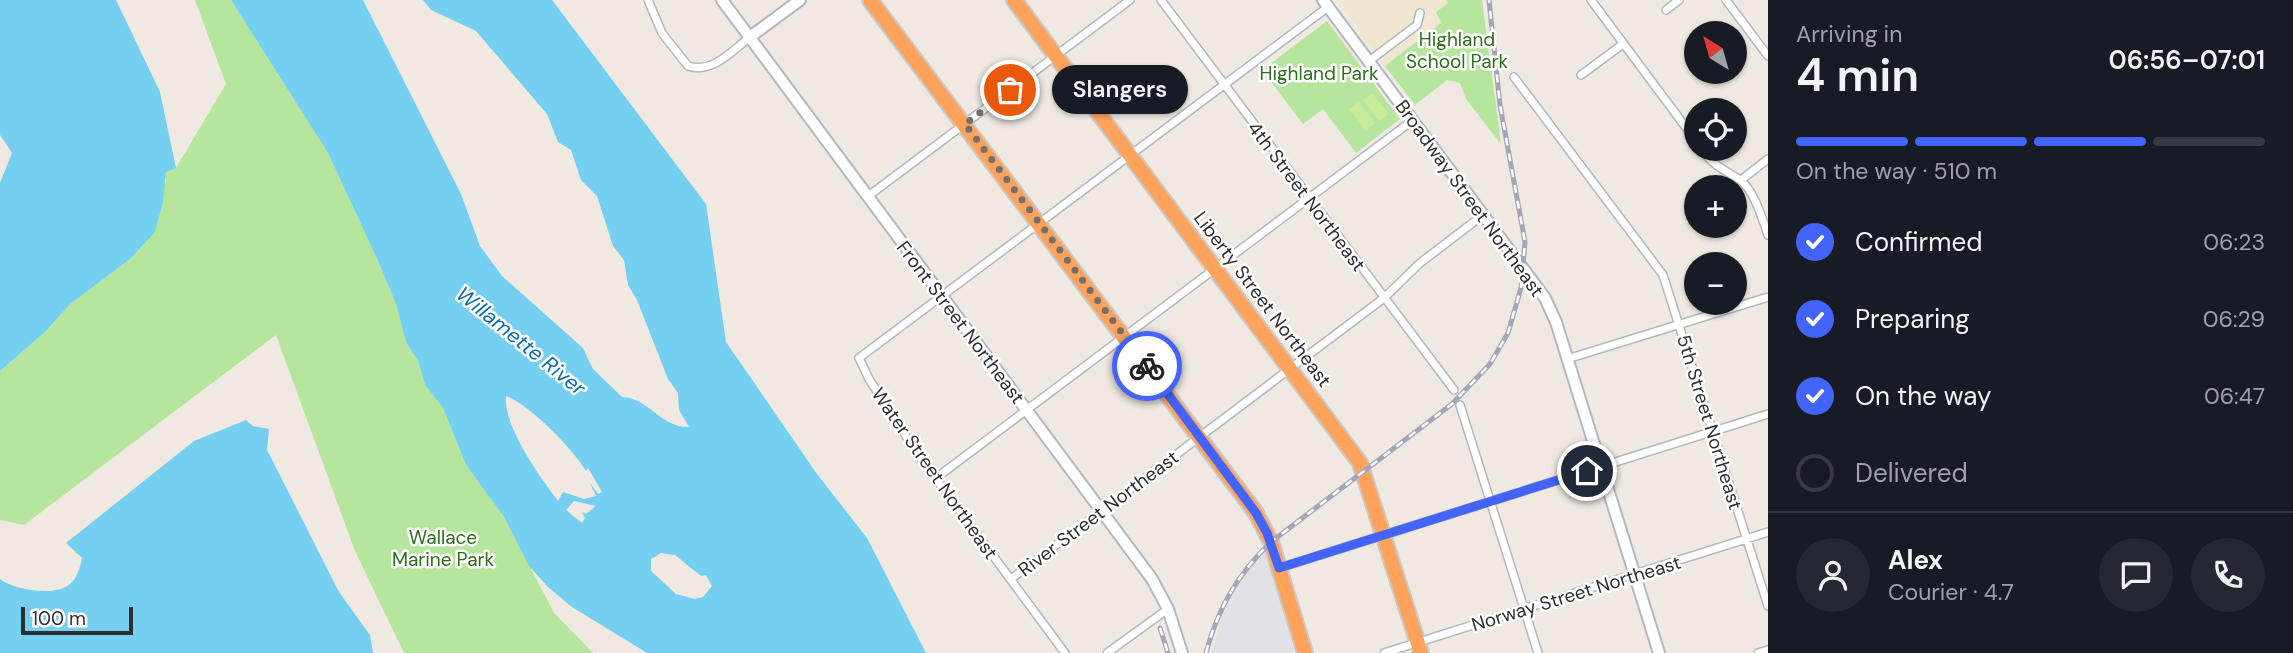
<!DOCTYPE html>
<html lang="en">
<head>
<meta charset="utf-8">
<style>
	:root { --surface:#171b24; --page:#242831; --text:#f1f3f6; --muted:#9ea1a6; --line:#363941; --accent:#4264fb }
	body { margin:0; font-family:"DM Sans",sans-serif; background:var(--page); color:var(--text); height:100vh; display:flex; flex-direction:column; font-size:26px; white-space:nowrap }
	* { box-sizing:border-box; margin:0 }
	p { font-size:23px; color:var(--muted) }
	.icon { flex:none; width:38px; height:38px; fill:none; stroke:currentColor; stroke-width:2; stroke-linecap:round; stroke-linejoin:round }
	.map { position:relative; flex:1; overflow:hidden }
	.details { display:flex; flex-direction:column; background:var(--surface); width:525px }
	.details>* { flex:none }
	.needle { width:46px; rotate:323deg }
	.buttons { position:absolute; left:1684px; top:21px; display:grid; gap:14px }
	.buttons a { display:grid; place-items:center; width:63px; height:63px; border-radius:50%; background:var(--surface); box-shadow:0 2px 5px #0004; font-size:35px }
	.scale { position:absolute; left:21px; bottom:18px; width:112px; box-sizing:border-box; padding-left:7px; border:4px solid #2e2e2e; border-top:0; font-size:19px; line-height:24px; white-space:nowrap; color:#2e2e2e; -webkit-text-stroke:5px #fff; paint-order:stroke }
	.pin { position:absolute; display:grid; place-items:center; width:60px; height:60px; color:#fff; margin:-30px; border:4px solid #fff; border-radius:50%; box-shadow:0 2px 7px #0007 }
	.courier { position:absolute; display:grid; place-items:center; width:70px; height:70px; margin:-35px; border:5px solid #4264fb; border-radius:50%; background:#fff; color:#222; box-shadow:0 2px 9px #0007 }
	.bubble { position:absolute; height:49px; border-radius:24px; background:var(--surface); box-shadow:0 2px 5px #0004; font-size:23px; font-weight:600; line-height:49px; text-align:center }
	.summary em { font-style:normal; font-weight:600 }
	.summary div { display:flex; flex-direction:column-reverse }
	.summary { display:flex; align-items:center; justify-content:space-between; height:119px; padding:0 28px }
	h1 { font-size:46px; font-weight:600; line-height:52px }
	.bar { display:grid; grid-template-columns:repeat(4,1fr); gap:10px 7px; align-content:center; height:84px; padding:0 28px }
	.bar i { height:9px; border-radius:5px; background:var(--line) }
	.bar .on { background:var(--accent) }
	.bar p { grid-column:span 4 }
	.line { display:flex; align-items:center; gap:18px; padding:0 28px; border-top:2px solid var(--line) }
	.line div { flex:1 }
	.round { display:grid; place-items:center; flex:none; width:74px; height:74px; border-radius:37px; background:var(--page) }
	ol { padding:0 28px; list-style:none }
	li { display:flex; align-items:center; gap:21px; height:77px }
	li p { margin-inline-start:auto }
	li .icon { padding:7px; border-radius:50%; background:var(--accent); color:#fff; stroke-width:4 }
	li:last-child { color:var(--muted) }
	li i { width:38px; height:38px; border:4px solid var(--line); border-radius:50% }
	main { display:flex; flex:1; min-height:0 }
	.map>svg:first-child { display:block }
	.industrial { fill:#e3e1e8 }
	.education { fill:#f0e6d1 }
	.green { fill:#b6e59e }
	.pitch { fill:#c9ec9a }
	.water { fill:#75cff0; fill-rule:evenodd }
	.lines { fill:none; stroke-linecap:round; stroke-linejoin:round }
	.street-casing { stroke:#b4b7c1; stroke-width:10 }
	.secondary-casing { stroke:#b4b7c1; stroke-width:14 }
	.highway-casing { stroke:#c9c9c9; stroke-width:18 }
	.street { stroke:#fff; stroke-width:7 }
	.secondary { stroke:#fff; stroke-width:10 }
	.highway { stroke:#ffa35c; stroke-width:14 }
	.rail-casing { stroke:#a3a6b8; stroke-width:5 }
	.rail { stroke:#fff; stroke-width:2.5; stroke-dasharray:8; stroke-linecap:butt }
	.done { stroke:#726f6d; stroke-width:7; stroke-dasharray:0 12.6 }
	.route { stroke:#4264fb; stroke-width:9 }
	.labels { text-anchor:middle; stroke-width:5; stroke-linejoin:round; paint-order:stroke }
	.park-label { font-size:19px; fill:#2c6e1b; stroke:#fff }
	.street-label { font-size:19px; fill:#2e2e2e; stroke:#fff }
	.water-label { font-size:21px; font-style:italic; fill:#0d6fa3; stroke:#fff }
</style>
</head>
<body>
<main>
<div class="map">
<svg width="1768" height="653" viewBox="0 0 1768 653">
	<rect width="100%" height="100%" fill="#efe9e1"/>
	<path class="industrial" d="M 1265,552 L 1295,653 L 1211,653 L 1227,601 L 1247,571 Z"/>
	<path class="education" d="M 1338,0 L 1446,0 L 1448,3 L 1441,23 L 1385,66 Z"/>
	<path class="green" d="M 195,0 L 231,0 L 328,153 L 378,261 L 396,304 L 406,342 L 418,361 L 425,385 L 443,408 L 466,465 L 504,517 L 554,613 L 593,653 L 404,653 L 355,551 L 276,335 L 24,525 L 0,520 L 0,371 L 46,331 L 69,305 L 130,259 L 166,181 L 165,172 L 176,168 L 226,84 Z
		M 1446,0 L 1482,0 L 1501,144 L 1466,99 L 1460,83 L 1447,80 L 1415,105 L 1385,66 L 1441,23 L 1436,12 L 1448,3 Z
		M 1327,21 L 1400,119 L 1356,153 L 1323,109 L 1303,124 L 1262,70 Z"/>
	<path class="pitch" d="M 1372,93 L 1389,114 L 1379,121 L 1363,100 Z
		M 1359,102 L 1375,123 L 1366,131 L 1350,109 Z"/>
	<path class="water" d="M 0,0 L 116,0 L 160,92 L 176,168 L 166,172 L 163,202 L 155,232 L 130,259 L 69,305 L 46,331 L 0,371 L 0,183 L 12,153 L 0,135 Z
		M 231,0 L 363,0 L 461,194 L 480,246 L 502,276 L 583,348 L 593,369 L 622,397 C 649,398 661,428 689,427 L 679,410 L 678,393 L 668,379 L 637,300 L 628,285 L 624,260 L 613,246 L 597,196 L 581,180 L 571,150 L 558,142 L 547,114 L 476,31 L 431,10 L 423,0 L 552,0 L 706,204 L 726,342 L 817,474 L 867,538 L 926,653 L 647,653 L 572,607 L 548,587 L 529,566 L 504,517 L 466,465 L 443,408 L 425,385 L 418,361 L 406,342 L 396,304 L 378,261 L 328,153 ZM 506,396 C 529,404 573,449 586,471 L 588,468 L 602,492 L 598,494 L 590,483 L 596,496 L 584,499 L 563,492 L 558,501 C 540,477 503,426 506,396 ZM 574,501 L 596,506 L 586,514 L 582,512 L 585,518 L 582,523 L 566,510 ZM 661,553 L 675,555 L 701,576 L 706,575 L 712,586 L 703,597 L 695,599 L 676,594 L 651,571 L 651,559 Z
		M 246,420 L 253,426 L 269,429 L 267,450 L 339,592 L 370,635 L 373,653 L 0,653 L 0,579 C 14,590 55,597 70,584 C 78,577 80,567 82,558 L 66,543 L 194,441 Z"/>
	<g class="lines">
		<defs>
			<path id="street" d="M 648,0 L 662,33 L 688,66 C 712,74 732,51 750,37
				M 1161,0 L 1454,390
				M 1591,0 L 1696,141
				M 1726,0 L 1768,56
				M 1666,10 L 1679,0
				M 1369,61 L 1417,25 L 1420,13
				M 1581,75 L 1623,44
				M 1514,77 L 1663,275 L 1768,606
				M 1701,149 C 1716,168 1722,168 1740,180 C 1754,190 1762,218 1768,235
				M 1741,180 L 1768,159
				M 867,197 L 1130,0
				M 1567,359 L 1768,297
				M 1460,405 L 1538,653
				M 936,478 L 1413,120
				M 1279,568 L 1768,414
				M 1011,579 L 1384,298 L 1420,263 L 1483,215
				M 1065,653 L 917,453 L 869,379 L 859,358 L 1328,7
				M 1107,653 L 1168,609
				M 1384,653 L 1768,532
				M 1758,653 L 1768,650"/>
			<path id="secondary" d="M 722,0 L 1152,579 L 1168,609 L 1182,653
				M 1323,0 L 1545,298 L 1556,322 L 1659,653
				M 750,37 L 800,0"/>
			<path id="highway" d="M 870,0 L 1256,513 L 1271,542 L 1305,653
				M 1014,0 L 1360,463 L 1421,653"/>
		</defs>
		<use href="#street" class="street-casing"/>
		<use href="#secondary" class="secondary-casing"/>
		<use href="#highway" class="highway-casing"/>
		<use href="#street" class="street"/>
		<use href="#secondary" class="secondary"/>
		<use href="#highway" class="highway"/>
		<defs>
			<path id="rail" d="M 1160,628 L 1168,653
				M 1206,653 C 1218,608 1237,575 1271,542 L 1452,404 L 1490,364 L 1508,333 L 1521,288 L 1525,242 L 1500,105 L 1489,0"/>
		</defs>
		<use href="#rail" class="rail-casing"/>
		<use href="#rail" class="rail"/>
	</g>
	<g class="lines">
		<path class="done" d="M 1010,90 L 965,124 L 1147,366"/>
		<path class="route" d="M 1147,366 L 1256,513 L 1267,533 L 1279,568 L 1587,471"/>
	</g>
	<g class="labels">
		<g class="park-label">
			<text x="1457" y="46">Highland<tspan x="1457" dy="22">School Park</tspan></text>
			<text x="1319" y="80">Highland Park</text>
			<text x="443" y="544">Wallace<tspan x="443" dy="22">Marine Park</tspan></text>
		</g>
		<g class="street-label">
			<text transform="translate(1307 196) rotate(53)" y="7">4th Street Northeast</text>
			<text transform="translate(1470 198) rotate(54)" y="7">Broadway Street Northeast</text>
			<text transform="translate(1263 299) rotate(53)" y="7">Liberty Street Northeast</text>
			<text transform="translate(961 322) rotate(53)" y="7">Front Street Northeast</text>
			<text transform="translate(1710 422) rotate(73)" y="7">5th Street Northeast</text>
			<text transform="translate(935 473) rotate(55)" y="7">Water Street Northeast</text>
			<text transform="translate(1098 513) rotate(-37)" y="7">River Street Northeast</text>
			<text transform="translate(1576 593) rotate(-17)" y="7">Norway Street Northeast</text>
		</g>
		<g class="water-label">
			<text transform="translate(521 341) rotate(39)" y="7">Willamette River</text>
		</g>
	</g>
</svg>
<div class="buttons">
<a><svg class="needle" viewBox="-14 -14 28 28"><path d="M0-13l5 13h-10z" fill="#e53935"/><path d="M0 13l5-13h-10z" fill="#9ea1a6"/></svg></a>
<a><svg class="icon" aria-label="locate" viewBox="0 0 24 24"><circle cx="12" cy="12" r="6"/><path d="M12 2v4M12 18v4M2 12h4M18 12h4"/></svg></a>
<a>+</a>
<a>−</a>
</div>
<div class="scale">100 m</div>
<div class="pin" style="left:1010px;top:90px;background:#ea580c"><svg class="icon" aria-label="bag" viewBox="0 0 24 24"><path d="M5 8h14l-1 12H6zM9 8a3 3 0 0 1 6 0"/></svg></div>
<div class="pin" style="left:1587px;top:471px;background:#1f2937"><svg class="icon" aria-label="home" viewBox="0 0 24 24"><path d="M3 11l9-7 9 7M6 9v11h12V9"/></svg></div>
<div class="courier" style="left:1147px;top:366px"><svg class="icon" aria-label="bike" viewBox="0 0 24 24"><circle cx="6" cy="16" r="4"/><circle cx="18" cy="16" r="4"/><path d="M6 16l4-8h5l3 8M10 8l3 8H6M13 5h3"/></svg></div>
<div class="bubble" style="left:1052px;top:65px;width:136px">Slangers</div>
</div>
<section class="details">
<div class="summary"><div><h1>4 min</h1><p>Arriving in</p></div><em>06:56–07:01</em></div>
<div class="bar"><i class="on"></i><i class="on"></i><i class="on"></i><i></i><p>On the way · 510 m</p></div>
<ol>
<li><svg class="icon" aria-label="check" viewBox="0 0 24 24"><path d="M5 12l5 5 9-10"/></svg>Confirmed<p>06:23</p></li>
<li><svg class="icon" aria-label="check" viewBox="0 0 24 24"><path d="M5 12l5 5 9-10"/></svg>Preparing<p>06:29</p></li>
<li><svg class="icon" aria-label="check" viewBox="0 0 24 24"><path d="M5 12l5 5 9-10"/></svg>On the way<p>06:47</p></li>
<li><i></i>Delivered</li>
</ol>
<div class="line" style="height:126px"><a class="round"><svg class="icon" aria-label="person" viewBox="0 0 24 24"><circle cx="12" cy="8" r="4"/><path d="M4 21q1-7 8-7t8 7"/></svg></a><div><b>Alex</b><p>Courier · 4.7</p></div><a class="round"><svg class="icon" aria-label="chat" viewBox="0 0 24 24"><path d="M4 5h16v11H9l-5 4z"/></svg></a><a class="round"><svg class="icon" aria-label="phone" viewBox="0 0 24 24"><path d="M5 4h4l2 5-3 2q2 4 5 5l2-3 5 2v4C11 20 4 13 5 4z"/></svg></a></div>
</section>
</main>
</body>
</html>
